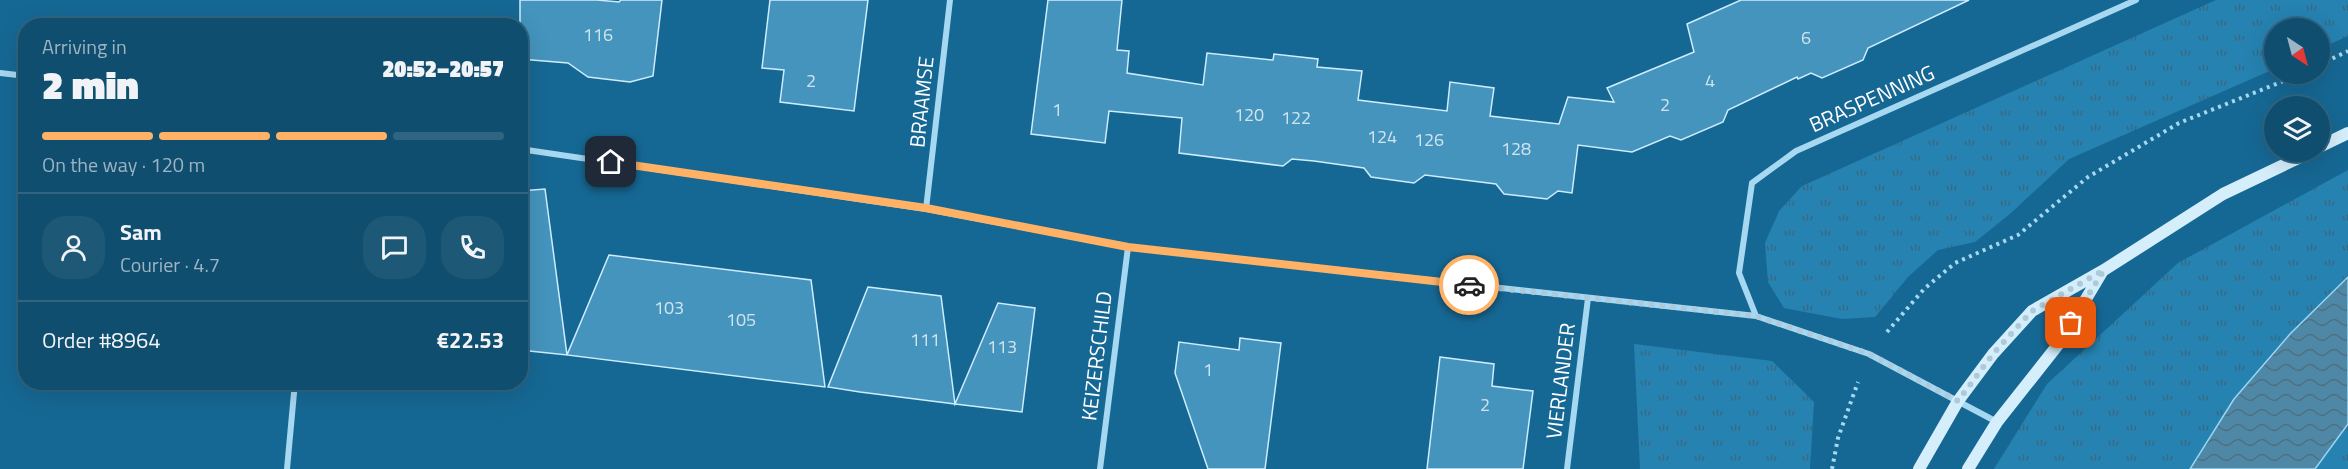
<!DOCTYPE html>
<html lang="en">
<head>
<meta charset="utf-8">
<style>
	:root { --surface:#104e6f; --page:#1e5877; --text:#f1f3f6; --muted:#9cb4c3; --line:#306582; --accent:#ffb266 }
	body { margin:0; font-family:"Titillium Web",sans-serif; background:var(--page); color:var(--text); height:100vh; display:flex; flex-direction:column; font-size:22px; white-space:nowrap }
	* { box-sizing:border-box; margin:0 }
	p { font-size:20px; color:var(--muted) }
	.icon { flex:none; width:33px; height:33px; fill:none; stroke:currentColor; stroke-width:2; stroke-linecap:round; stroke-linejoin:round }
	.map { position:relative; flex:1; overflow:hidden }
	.details { position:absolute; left:18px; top:18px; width:510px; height:372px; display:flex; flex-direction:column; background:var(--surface); border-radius:24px; box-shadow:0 6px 24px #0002,0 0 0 2px var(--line) }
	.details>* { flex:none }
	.needle { width:39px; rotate:144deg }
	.buttons { position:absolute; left:2264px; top:18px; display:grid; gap:12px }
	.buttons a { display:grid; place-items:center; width:66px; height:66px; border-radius:50%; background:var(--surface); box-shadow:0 6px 24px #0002,0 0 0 2px var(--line); font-size:30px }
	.pin { position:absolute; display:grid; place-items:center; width:51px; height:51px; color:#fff; margin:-26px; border-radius:12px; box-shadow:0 3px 9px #0006 }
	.courier { position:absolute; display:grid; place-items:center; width:60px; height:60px; margin:-30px; border:4px solid #ffb266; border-radius:50%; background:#fff; color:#222; box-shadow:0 2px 8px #0007 }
	.overview em { font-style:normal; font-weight:800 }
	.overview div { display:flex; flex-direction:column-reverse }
	.overview { display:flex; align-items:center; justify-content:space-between; height:102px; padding:0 24px }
	h1 { font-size:39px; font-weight:800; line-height:45px }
	.bar { display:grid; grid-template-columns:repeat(4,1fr); gap:9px 6px; align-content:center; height:72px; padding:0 24px }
	.bar i { height:8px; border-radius:4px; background:var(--line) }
	.bar .active { background:var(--accent) }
	.bar p { grid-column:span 4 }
	.line { display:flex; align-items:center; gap:15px; padding:0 24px; border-top:2px solid var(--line) }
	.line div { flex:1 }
	.round { display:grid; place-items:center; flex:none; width:63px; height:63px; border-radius:24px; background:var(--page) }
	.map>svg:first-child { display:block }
	.grass { fill:url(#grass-tufts) }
	.water { fill:url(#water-waves); stroke:#99d6f3; stroke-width:1.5 }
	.building { fill:#4494bd; stroke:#ceecfc; stroke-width:1.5 }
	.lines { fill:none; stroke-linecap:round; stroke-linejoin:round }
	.path { stroke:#a7d8f1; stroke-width:4; stroke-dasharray:3 4.5; stroke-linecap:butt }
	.minor { stroke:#a7d8f1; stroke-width:6 }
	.secondary { stroke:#d5eefb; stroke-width:12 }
	.done { stroke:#adcada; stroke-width:6; stroke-dasharray:0 10.8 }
	.route { stroke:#ffb266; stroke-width:8 }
	.labels { text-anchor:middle; stroke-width:4.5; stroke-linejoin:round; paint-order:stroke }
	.number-label { font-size:18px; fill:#d0e4ee }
	.street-label { font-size:21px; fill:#fff; stroke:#166894 }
</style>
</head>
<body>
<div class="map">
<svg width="2348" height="469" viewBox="0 0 2348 469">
	<defs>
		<pattern id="grass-tufts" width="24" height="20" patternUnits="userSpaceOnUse" patternTransform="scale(1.5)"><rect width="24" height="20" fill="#2682b1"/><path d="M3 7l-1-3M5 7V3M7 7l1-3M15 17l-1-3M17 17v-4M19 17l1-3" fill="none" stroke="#376a84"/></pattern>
		<pattern id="water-waves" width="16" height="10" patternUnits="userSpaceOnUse" patternTransform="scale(1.5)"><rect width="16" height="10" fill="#4f88a6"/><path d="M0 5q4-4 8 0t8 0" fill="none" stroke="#4e7082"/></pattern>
	</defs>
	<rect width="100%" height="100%" fill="#166894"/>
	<path class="grass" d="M 2216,0 L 2348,0 L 2348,36 L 2319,49 L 2319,28 L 2274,28 L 2274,69 L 2069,159 L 2011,213 L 1975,242 L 1938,250 L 1908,277 L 1875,317 L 1842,319 L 1784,308 L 1768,282 L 1765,243 L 1779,211 L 1802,186 Z
		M 2348,170 L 2348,277 L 2290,334 L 2234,399 L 2190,469 L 1994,469 L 2047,384 L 2178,263 Z
		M 1634,344 L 1772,361 L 1814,402 L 1810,469 L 1640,469 Z
		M 2348,424 L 2348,469 L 2315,469 L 2344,427 Z"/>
	<path class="water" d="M 2348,277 L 2348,424 L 2315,469 L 2190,469 L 2234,399 L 2290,334 Z"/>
	<path class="building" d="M 520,0 L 597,0 L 619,2 L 621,0 L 662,0 L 653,76 L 630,82 L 588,77 L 568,63 L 520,59 Z
		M 770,0 L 868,0 L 854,111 L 780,102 L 784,70 L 762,68 Z
		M 1048,0 L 1122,0 L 1117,50 L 1129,51 L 1127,73 L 1203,85 L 1207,53 L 1273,60 L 1274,54 L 1318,59 L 1317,67 L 1362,71 L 1358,100 L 1447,111 L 1450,82 L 1494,88 L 1490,116 L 1559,124 L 1568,97 L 1614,102 L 1607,88 L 1694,52 L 1687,24 L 1741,0 L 1969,0 L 1868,48 L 1863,60 L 1822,78 L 1811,73 L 1798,79 L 1797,77 L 1728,110 L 1723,122 L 1681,140 L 1670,136 L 1632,152 L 1578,145 L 1572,193 L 1558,191 L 1547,199 L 1504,194 L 1496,184 L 1425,175 L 1414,183 L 1371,177 L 1364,168 L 1314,161 L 1292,159 L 1283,166 L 1179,153 L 1182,118 L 1109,111 L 1105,143 L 1031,134 Z
		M 545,189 L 567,355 L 520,350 L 520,191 Z
		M 609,255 L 811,280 L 825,387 L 567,355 Z
		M 868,287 L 941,296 L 955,404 L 998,303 L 1035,308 L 1022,412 L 955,404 L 860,392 L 828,387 Z
		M 1240,338 L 1281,343 L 1265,469 L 1208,469 L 1175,373 L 1179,342 L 1239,350 Z
		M 1440,357 L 1494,364 L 1492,386 L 1533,391 L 1523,469 L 1427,469 Z"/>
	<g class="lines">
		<path class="path" d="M 2319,65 L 2348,51
			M 1887,332 L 1924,289 L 1955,263 L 2018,235 L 2088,177 L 2179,123 L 2301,74
			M 1832,469 L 1838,438 L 1858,382"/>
		<path class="minor" d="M 0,73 L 26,76
			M 520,149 L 926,209 L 1128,247 L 1756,316 L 1869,354 L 1997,422
			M 926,209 L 950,0
			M 1756,316 L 1739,273 L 1752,183 L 1796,151 L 2136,0
			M 287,469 L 295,382
			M 1100,469 L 1128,247
			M 1567,469 L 1588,298"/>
		<path class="secondary" d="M 2319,147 L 2348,133
			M 1919,469 L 1958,401 L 1993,354 L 2032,311 L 2104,270 L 2223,194 L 2311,152
			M 1968,469 L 1997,422 L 2061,341 L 2102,272"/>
	</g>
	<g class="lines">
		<path class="done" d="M 1469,285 L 1756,316 L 1869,354 L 1958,401 L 1993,354 L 2032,311 L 2104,270 L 2071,323"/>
		<path class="route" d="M 611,162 L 926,208 L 1128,247 L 1469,285"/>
	</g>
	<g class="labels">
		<g class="number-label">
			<text x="598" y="41">116</text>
			<text x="1806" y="44">6</text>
			<text x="811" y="87">2</text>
			<text x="1710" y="87">4</text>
			<text x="1665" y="111">2</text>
			<text x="1057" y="116">1</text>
			<text x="1249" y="121">120</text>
			<text x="1296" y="124">122</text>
			<text x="1382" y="143">124</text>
			<text x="1429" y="146">126</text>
			<text x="1516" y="155">128</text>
			<text x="669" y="314">103</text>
			<text x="741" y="326">105</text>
			<text x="925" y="346">111</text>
			<text x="1002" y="353">113</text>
			<text x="1208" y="376">1</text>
			<text x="1485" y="411">2</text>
		</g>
		<g class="street-label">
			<text transform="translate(1872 99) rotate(-24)" y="7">BRASPENNING</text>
			<text transform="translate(922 102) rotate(-84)" y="7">BRAAMSE</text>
			<text transform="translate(1097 356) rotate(-83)" y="7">KEIZERSCHILD</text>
			<text transform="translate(1561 381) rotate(-83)" y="7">VIERLANDER</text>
		</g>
	</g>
</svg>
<div class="buttons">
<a><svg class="needle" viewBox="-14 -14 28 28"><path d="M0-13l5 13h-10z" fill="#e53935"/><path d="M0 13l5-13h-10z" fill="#9cb4c3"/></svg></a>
<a><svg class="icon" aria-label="layers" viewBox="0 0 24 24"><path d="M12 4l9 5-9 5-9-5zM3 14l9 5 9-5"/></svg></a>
</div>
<div class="pin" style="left:2071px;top:323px;background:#ea580c"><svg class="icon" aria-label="bag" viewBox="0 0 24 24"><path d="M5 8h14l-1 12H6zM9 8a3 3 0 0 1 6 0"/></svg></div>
<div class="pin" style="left:611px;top:162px;background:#1f2937"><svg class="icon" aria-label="home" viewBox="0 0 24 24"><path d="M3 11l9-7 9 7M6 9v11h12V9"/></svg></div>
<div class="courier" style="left:1469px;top:285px"><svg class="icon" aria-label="car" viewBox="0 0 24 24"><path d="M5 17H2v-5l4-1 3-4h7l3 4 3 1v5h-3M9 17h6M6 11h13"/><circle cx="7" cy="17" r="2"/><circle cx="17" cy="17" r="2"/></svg></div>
<section class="details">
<div class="overview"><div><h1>2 min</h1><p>Arriving in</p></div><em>20:52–20:57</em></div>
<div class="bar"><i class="active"></i><i class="active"></i><i class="active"></i><i></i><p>On the way · 120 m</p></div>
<div class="line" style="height:108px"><a class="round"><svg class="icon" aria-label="person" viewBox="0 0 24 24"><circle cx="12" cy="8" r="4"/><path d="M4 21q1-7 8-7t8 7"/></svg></a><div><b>Sam</b><p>Courier · 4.7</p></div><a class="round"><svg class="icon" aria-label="chat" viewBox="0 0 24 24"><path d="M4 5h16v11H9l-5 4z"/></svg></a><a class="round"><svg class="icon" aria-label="phone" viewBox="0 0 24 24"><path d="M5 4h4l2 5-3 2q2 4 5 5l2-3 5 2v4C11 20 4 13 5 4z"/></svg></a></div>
<div class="line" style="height:78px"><div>Order #8964</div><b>€22.53</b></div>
</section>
</div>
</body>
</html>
